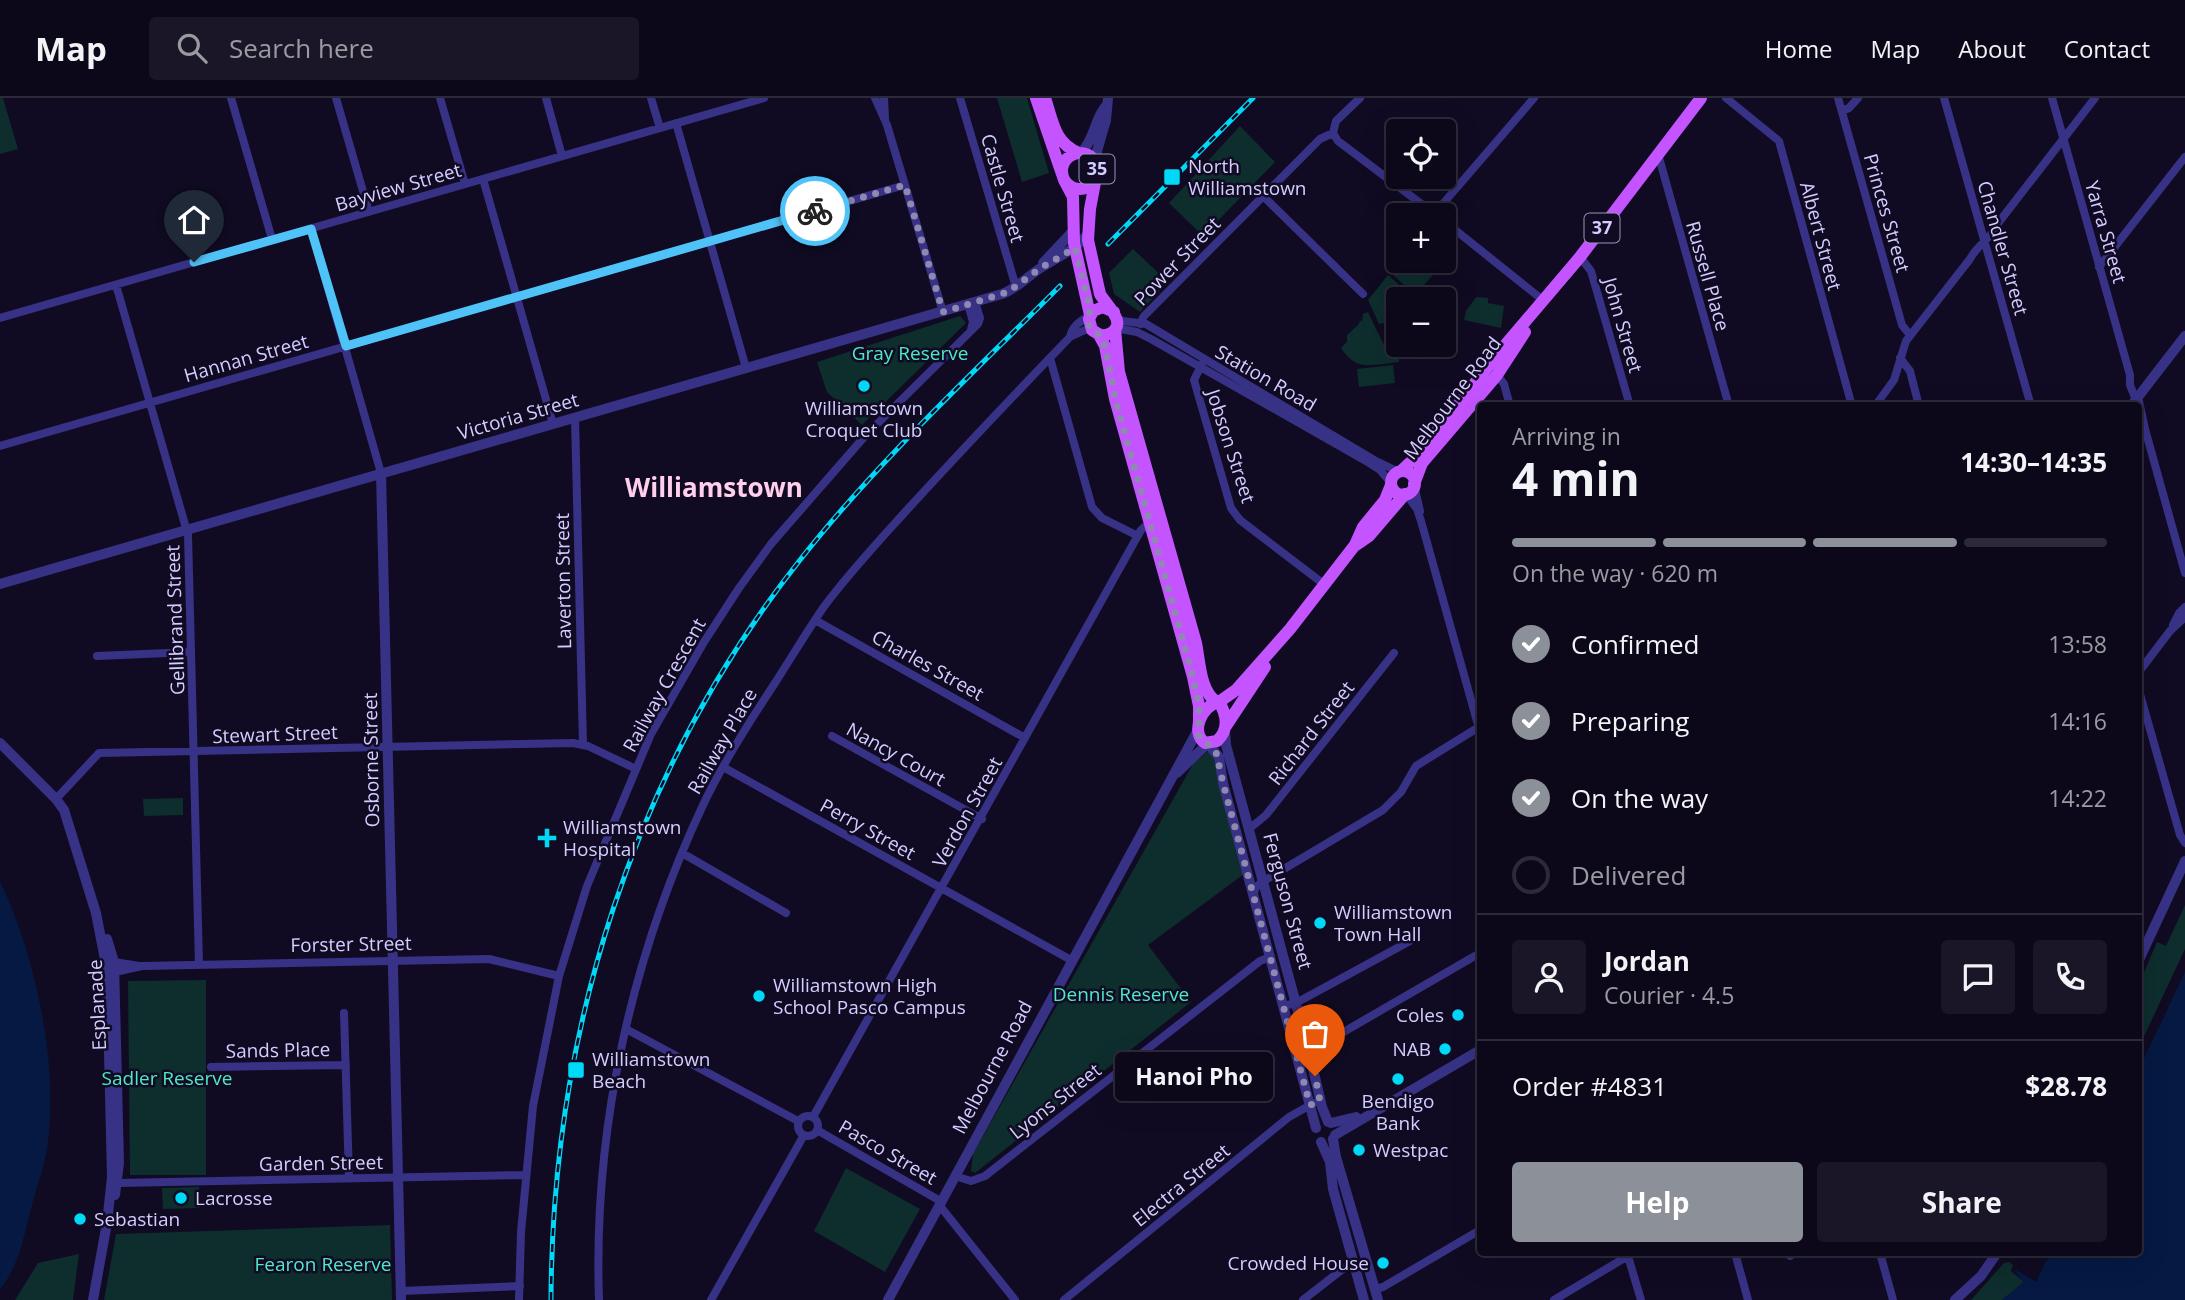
<!DOCTYPE html>
<html lang="en">
<head>
<meta charset="utf-8">
<style>
	:root { --surface:#0c081a; --page:#1a1627; --text:#f1f3f6; --muted:#9a9aa2; --line:#2c2939; --accent:#8c9099 }
	body { margin:0; font-family:"Open Sans",sans-serif; background:var(--page); color:var(--text); height:100vh; display:flex; flex-direction:column; font-size:26px; white-space:nowrap }
	* { box-sizing:border-box; margin:0 }
	p { font-size:23px; color:var(--muted) }
	.icon { flex:none; width:38px; height:38px; fill:none; stroke:currentColor; stroke-width:2; stroke-linecap:round; stroke-linejoin:round }
	.map { position:relative; flex:1; overflow:hidden }
	.side { position:absolute; left:1477px; top:304px; width:665px; height:854px; display:flex; flex-direction:column; background:var(--surface); border-radius:7px; box-shadow:0 7px 28px #0002,0 0 0 2px var(--line) }
	.side>* { flex:none }
	.fabs { position:absolute; left:1386px; top:21px; display:grid; gap:14px }
	.fabs a { display:grid; place-items:center; width:70px; height:70px; border-radius:7px; background:var(--surface); box-shadow:0 7px 28px #0002,0 0 0 2px var(--line); font-size:35px }
	.pin { position:absolute; display:grid; place-items:center; width:60px; height:60px; color:#fff; margin:-72px -30px; border-radius:50% 50% 50% 0; rotate:-45deg; box-shadow:0 0 7px #0007 }
	.pin .icon { rotate:45deg }
	.courier { position:absolute; display:grid; place-items:center; width:70px; height:70px; margin:-35px; border:5px solid #4fc3f7; border-radius:50%; background:#fff; color:#222; box-shadow:0 2px 9px #0007 }
	.bubble { position:absolute; height:49px; border-radius:7px; background:var(--surface); box-shadow:0 7px 28px #0002,0 0 0 2px var(--line); font-size:23px; font-weight:700; line-height:49px; text-align:center }
	.overview em { font-style:normal; font-weight:700 }
	.overview div { display:flex; flex-direction:column-reverse }
	.overview { display:flex; align-items:center; justify-content:space-between; height:119px; padding:0 35px }
	h1 { font-size:46px; font-weight:700; line-height:52px }
	.bar { display:grid; grid-template-columns:repeat(4,1fr); gap:10px 7px; align-content:center; height:84px; padding:0 35px }
	.bar i { height:9px; border-radius:5px; background:var(--line) }
	.bar .current { background:var(--accent) }
	.bar p { grid-column:span 4 }
	.line { display:flex; align-items:center; gap:18px; padding:0 35px; border-top:2px solid var(--line) }
	.line div { flex:1 }
	.round { display:grid; place-items:center; flex:none; width:74px; height:74px; border-radius:7px; background:var(--page) }
	ol { padding:0 35px; list-style:none }
	li { display:flex; align-items:center; gap:21px; height:77px }
	li p { margin-inline-start:auto }
	li .icon { padding:7px; border-radius:50%; background:var(--accent); color:#fff; stroke-width:4 }
	li:last-child { color:var(--muted) }
	li i { width:38px; height:38px; border:4px solid var(--line); border-radius:50% }
	.button { display:flex; gap:14px; margin-top:auto; padding:14px 35px }
	.button a { flex:1; height:80px; border-radius:7px; background:var(--accent); color:#fff; font-size:28px; font-weight:700; line-height:80px; text-align:center }
	.button a+a { background:var(--page); color:var(--text) }
	header { display:flex; align-items:center; gap:42px; box-sizing:border-box; height:98px; padding:0 35px; background:var(--surface); border-bottom:2px solid var(--line) }
	header strong { font-size:33px }
	nav { display:flex; gap:38px; margin-inline-start:auto; font-size:24px }
	.search { width:490px; height:63px; background:var(--page); display:flex; align-items:center; gap:18px; box-sizing:border-box; padding:0 24px; border-radius:7px; color:var(--muted); font-size:26px }
	.map>svg:first-child { display:block }
	.green { fill:#0e2d2d }
	.water { fill:#051942 }
	.lines { fill:none; stroke-linecap:round; stroke-linejoin:round }
	.minor { stroke:#383286; stroke-width:8 }
	.tertiary { stroke:#383286; stroke-width:10 }
	.primary { stroke:#c454ff; stroke-width:12 }
	.rail-casing { stroke:#00d8f8; stroke-width:5 }
	.rail { stroke:#100b22; stroke-width:2.5; stroke-dasharray:8; stroke-linecap:butt }
	.done { stroke:#8f89b2; stroke-width:7; stroke-dasharray:0 12.6 }
	.route { stroke:#4fc3f7; stroke-width:9 }
	.poi-dot { fill:#00d8f8; stroke:#100b22; stroke-width:2.5 }
	.labels { text-anchor:middle; stroke-width:5; stroke-linejoin:round; paint-order:stroke }
	.shield { fill:#100b22; stroke:#9993bd; stroke-width:2 }
	.shield-label { font-size:18px; font-weight:bold; fill:#d4cdff }
	.poi-label { font-size:19px; fill:#d4cdff; stroke:#100b22; text-anchor:start }
	.street-label { font-size:19px; fill:#d4cdff; stroke:#100b22 }
	.park-label { font-size:19px; fill:#4eeac7; stroke:#100b22 }
	.district-label { font-size:26px; font-weight:bold; fill:#ffcfec; stroke:#100b22 }
</style>
</head>
<body>
<header>
<strong>Map</strong>
<div class="search"><svg class="icon" aria-label="search" viewBox="0 0 24 24"><circle cx="10" cy="10" r="6"/><path d="M15 15l6 6"/></svg>Search here</div>
<nav><a>Home</a><a>Map</a><a>About</a><a>Contact</a></nav>
</header>
<div class="map">
<svg width="2185" height="1202" viewBox="0 0 2185 1202">
	<rect width="100%" height="100%" fill="#100b22"/>
	<path class="green" d="M 0,0 L 3,0 L 18,51 L 0,56 Z
		M 997,0 L 1027,0 L 1049,75 L 1022,84 Z
		M 1240,28 L 1275,64 L 1203,138 L 1169,105 Z
		M 1133,151 L 1168,184 L 1140,214 L 1114,196 L 1109,175 Z
		M 1444,152 L 1450,158 L 1415,197 L 1392,176 L 1403,163 L 1444,163 Z
		M 1388,177 L 1415,201 L 1398,201 L 1398,215 L 1393,214 L 1385,225 L 1379,226 L 1368,202 Z
		M 1476,199 L 1488,200 L 1488,205 L 1504,208 L 1501,230 L 1464,222 L 1466,213 Z
		M 1368,214 L 1383,245 L 1399,260 L 1399,264 C 1373,266 1357,275 1341,250 L 1347,244 L 1347,237 L 1359,226 L 1360,222 L 1362,224 L 1363,216 Z
		M 960,218 L 966,225 L 862,327 L 827,294 L 817,264 Z
		M 1393,267 L 1395,285 L 1359,289 L 1357,271 Z
		M 1208,653 L 1213,657 L 1244,776 L 1148,847 L 1191,904 L 975,1075 L 971,1073 L 973,1056 L 1193,666 Z
		M 183,700 L 183,717 L 144,718 L 143,701 Z
		M 2185,807 L 2185,851 L 2139,949 L 2139,886 L 2157,844 L 2166,848 Z
		M 206,882 L 206,1077 L 130,1077 L 128,883 Z
		M 846,1070 L 920,1111 L 885,1174 L 814,1133 Z
		M 199,1089 L 200,1110 L 163,1111 L 162,1090 Z
		M 390,1127 L 392,1202 L 104,1202 L 116,1136 Z
		M 79,1156 L 73,1202 L 15,1202 L 38,1165 Z
		M 2009,1164 L 2013,1167 L 2011,1173 L 2024,1184 L 2002,1202 L 1971,1202 L 2004,1165 Z"/>
	<path class="water" d="M 0,783 C 35,857 58,962 48,1044 C 45,1066 38,1085 32,1107 C 24,1136 20,1167 0,1191 Z
		M 2185,874 L 2185,1202 L 2002,1202 L 2024,1184 L 2014,1173 L 2016,1172 L 2036,1184 L 2045,1165 L 2053,1155 L 2138,1155 L 2139,971 Z"/>
	<g class="lines">
		<path class="minor" d="M 231,0 L 272,141
			M 336,0 L 369,114
			M 440,0 L 465,86
			M 546,0 L 562,58
			M 651,0 L 660,30
			M 875,0 L 887,27 L 943,214
			M 884,0 L 885,20
			M 960,0 L 1016,189
			M 1726,0 L 1779,43 L 1852,308
			M 1838,0 L 1902,227 L 1910,237
			M 1944,0 L 2031,308
			M 2052,0 L 2130,277 L 2130,287 L 2136,302
			M 1842,13 L 1849,10 L 1858,0
			M 676,25 L 746,270
			M 1333,35 L 1338,43 L 1436,117
			M 1333,35 L 1336,23 L 1360,0
			M 1658,56 L 1729,308
			M 483,81 L 553,326
			M 1263,98 L 1363,196
			M 1434,116 L 1534,0
			M 1444,123 L 1544,203
			M 311,131 L 381,375
			M 1580,159 L 1591,173 L 1630,308
			M 2099,169 L 2185,59
			M 116,187 L 188,437 L 199,866
			M 968,206 L 973,224 L 971,232
			M 0,220 L 764,0
			M 1117,220 L 1123,223 L 1146,226 L 1374,362 L 1399,374
			M 1140,226 L 1144,218 L 1320,41 L 1333,35
			M 1115,230 L 1137,234 L 1151,241 L 1366,363 L 1380,372 L 1391,385
			M 1070,239 L 1085,232 L 1092,232
			M 1050,260 L 1092,409 L 1102,420 L 1138,438
			M 1900,260 L 1910,273 L 1919,308
			M 1202,266 L 1194,282 L 1231,410 L 1240,422 L 1325,487
			M 1497,277 L 1504,286 L 1510,308
			M 2138,299 L 2145,331 L 2185,475
			M 1875,308 L 1894,282 L 1906,243 L 1970,161 C 1977,147 1992,140 1999,124 L 2095,0
			M 575,320 L 583,646
			M 0,348 L 905,87
			M 1414,387 L 1420,413
			M 1406,396 L 1417,411 L 1421,423 L 1480,634
			M 815,522 L 1025,640
			M 2173,527 L 2179,515 L 2185,509
			M 97,558 L 191,554
			M 2138,575 L 2170,533 L 2185,519
			M 2138,589 L 2180,737 L 2185,745
			M 832,638 L 982,721
			M 723,669 L 1071,862
			M 56,701 L 99,655 L 573,645 L 588,648 L 636,671
			M 1249,731 L 1266,717 L 1394,555
			M 682,755 L 786,815
			M 1253,797 L 1256,789 L 1262,784 L 1383,712 L 1401,694 L 1416,668 L 1479,629
			M 114,864 L 139,868
			M 115,874 L 142,868 L 489,861 L 559,878
			M 1283,908 L 1296,905 L 1410,843
			M 344,915 L 349,1080
			M 626,931 L 798,1023
			M 1309,954 L 1480,855
			M 211,969 L 346,967
			M798 1028a10 10 0 1 1 20 0a10 10 0 1 1-20 0Z
			M 813,1019 L 1141,432 L 1149,425
			M 817,1032 L 942,1104
			M 955,1078 L 971,1083 L 985,1078 L 1260,863 L 1270,859
			M 118,1085 L 525,1077
			M 940,1108 L 1015,1202
			M 1627,1155 L 1641,1202
			M 1735,1155 L 1748,1202
			M 1789,1155 L 1790,1158
			M 1880,1155 L 1893,1202
			M 1375,1191 L 1383,1189 L 1480,1132
			M 401,1193 L 520,1188
			M 519,1202 L 521,1134 L 533,1008 L 559,878 L 587,788 L 651,636 L 704,544 L 739,490 L 771,446 L 865,338 L 978,226 L 980,220 L 975,204
			M 599,1202 C 593,1032 631,859 704,705 C 724,663 749,624 775,585 C 791,560 806,535 823,510 C 848,476 878,444 906,413 C 960,354 1015,296 1070,239 C 1072,229 1081,222 1090,218
			M 711,1202 L 804,1037
			M 1064,1202 L 1289,1019 L 1314,1005
			M 1303,1202 L 1344,1170 L 1367,1163
			M 1554,1202 L 1628,1158"/>
		<path class="tertiary" d="M 1081,55 C 1096,39 1094,21 1106,8
			M 1097,72 L 1097,53 L 1106,22 L 1108,0
			M 1043,165 L 1073,133
			M 2131,308 L 2185,238
			M 381,375 L 401,1202
			M 0,486 L 1002,196 C 1016,191 1026,180 1039,171 C 1057,159 1074,153 1088,136
			M 1225,633 L 1226,647 L 1309,954 L 1322,1009 L 1328,1024
			M 0,645 L 56,701 L 64,712 L 96,815 L 107,872 L 112,1079 L 107,1125 L 93,1202
			M 1208,646 L 1219,659 L 1223,685 L 1316,1030
			M 1177,675 L 1207,646
			M 107,841 L 114,864 L 119,1065 L 115,1097
			M 2138,864 L 2185,763
			M 1331,1025 L 1356,1019
			M 1335,1037 L 1480,952
			M 1333,1041 L 1336,1059 L 1378,1202
			M 1321,1044 L 1330,1064 L 1333,1091 L 1364,1202
			M 888,1202 L 1199,630
			M 1955,1202 L 1981,1178 L 1997,1155"/>
		<path class="primary" d="M 1036,0 L 1062,76
			M 1045,0 C 1053,23 1054,45 1079,55
			M1062 73a18 18 0 1 1 36 0a18 18 0 1 1-36 0Z
			M 1097,74 L 1090,111 L 1088,142 L 1100,196 C 1105,206 1130,226 1109,236 C 1102,239 1098,236 1092,232 L 1089,221 L 1093,213 L 1103,209 L 1114,214
			M 1064,82 L 1073,99 L 1074,145 L 1090,217
			M 1115,231 L 1119,274 L 1196,545 C 1200,564 1200,594 1217,604
			M 1099,237 L 1105,248 L 1115,301 L 1193,579 L 1199,608 L 1199,625
			M 1401,373 L 1419,356 L 1501,252 L 1580,159 L 1701,0
			M1391 385a12 12 0 1 1 24 0a12 12 0 1 1-24 0Z
			M 1414,386 L 1422,365 L 1497,277 L 1525,234
			M 1356,447 L 1369,438 L 1405,396
			M 1219,604 L 1236,592 L 1290,531 L 1355,447 L 1363,429 L 1385,402 L 1391,387
			M 1219,604 C 1227,617 1229,632 1217,643 L 1205,645 C 1190,634 1202,607 1219,604 Z
			M 1226,628 L 1265,569"/>
		<defs>
			<path id="rail" d="M 1108,146 L 1253,0
				M 551,1202 C 552,934 633,673 800,462 C 878,363 971,277 1060,188"/>
		</defs>
		<use href="#rail" class="rail-casing"/>
		<use href="#rail" class="rail"/>
	</g>
	<g class="lines">
		<path class="done" d="M 815,113 L 905,87 L 943,214 L 1008,194 L 1039,171 L 1075,150 L 1090,210 L 1089,227 L 1099,237 L 1105,248 L 1115,300 L 1193,579 L 1199,608 L 1199,638 L 1216,654 L 1223,685 L 1310,1007 L 1320,1003 L 1315,978"/>
		<path class="route" d="M 194,164 L 311,131 L 346,248 L 815,113"/>
	</g>
	<g class="poi-dot">
		<rect x="1163" y="70" width="18" height="18" rx="3.5"/>
		<circle cx="864" cy="288" r="7"/>
		<path d="M543.5 729.5h7v7h7v7h-7v7h-7v-7h-7v-7h7z"/>
		<circle cx="1320" cy="825" r="7"/>
		<circle cx="759" cy="898" r="7"/>
		<circle cx="1458" cy="917" r="7"/>
		<circle cx="1445" cy="951" r="7"/>
		<rect x="567" y="963" width="18" height="18" rx="3.5"/>
		<circle cx="1398" cy="981" r="7"/>
		<circle cx="1359" cy="1052" r="7"/>
		<circle cx="181" cy="1100" r="7"/>
		<circle cx="80" cy="1121" r="7"/>
		<circle cx="1383" cy="1165" r="7"/>
	</g>
	<g class="labels">
		<g class="shield">
			<rect x="1079.5" y="56.5" width="35" height="29" rx="5"/>
			<rect x="1584.5" y="115.5" width="35" height="29" rx="5"/>
		</g>
		<g class="shield-label">
			<text x="1097" y="77">35</text>
			<text x="1602" y="136">37</text>
		</g>
		<g class="poi-label">
			<text x="1188" y="75">North<tspan x="1188" dy="22">Williamstown</tspan></text>
			<text x="864" y="317" text-anchor="middle">Williamstown<tspan x="864" dy="22">Croquet Club</tspan></text>
			<text x="563" y="736">Williamstown<tspan x="563" dy="22">Hospital</tspan></text>
			<text x="1334" y="821">Williamstown<tspan x="1334" dy="22">Town Hall</tspan></text>
			<text x="773" y="894">Williamstown High<tspan x="773" dy="22">School Pasco Campus</tspan></text>
			<text x="1444" y="924" text-anchor="end">Coles</text>
			<text x="1431" y="958" text-anchor="end">NAB</text>
			<text x="592" y="968">Williamstown<tspan x="592" dy="22">Beach</tspan></text>
			<text x="1398" y="1010" text-anchor="middle">Bendigo<tspan x="1398" dy="22">Bank</tspan></text>
			<text x="1373" y="1059">Westpac</text>
			<text x="195" y="1107">Lacrosse</text>
			<text x="94" y="1128">Sebastian</text>
			<text x="1369" y="1172" text-anchor="end">Crowded House</text>
		</g>
		<g class="street-label">
			<text transform="translate(398 89) rotate(-16)" y="7">Bayview Street</text>
			<text transform="translate(1003 90) rotate(74)" y="7">Castle Street</text>
			<text transform="translate(1887 115) rotate(74)" y="7">Princes Street</text>
			<text transform="translate(2106 134) rotate(74)" y="7">Yarra Street</text>
			<text transform="translate(1821 138) rotate(75)" y="7">Albert Street</text>
			<text transform="translate(2003 150) rotate(74)" y="7">Chandler Street</text>
			<text transform="translate(1177 163) rotate(-46)" y="7">Power Street</text>
			<text transform="translate(1708 178) rotate(74)" y="7">Russell Place</text>
			<text transform="translate(1623 227) rotate(74)" y="7">John Street</text>
			<text transform="translate(246 260) rotate(-16)" y="7">Hannan Street</text>
			<text transform="translate(1266 280) rotate(30)" y="7">Station Road</text>
			<text transform="translate(1452 300) rotate(-53)" y="7">Melbourne Road</text>
			<text transform="translate(518 318) rotate(-16)" y="7">Victoria Street</text>
			<text transform="translate(1231 348) rotate(72)" y="7">Jobson Street</text>
			<text transform="translate(563 483) rotate(-91)" y="7">Laverton Street</text>
			<text transform="translate(175 522) rotate(-92)" y="7">Gellibrand Street</text>
			<text transform="translate(928 567) rotate(29)" y="7">Charles Street</text>
			<text transform="translate(664 587) rotate(-61)" y="7">Railway Crescent</text>
			<text transform="translate(1311 635) rotate(-52)" y="7">Richard Street</text>
			<text transform="translate(275 636) rotate(-2)" y="7">Stewart Street</text>
			<text transform="translate(722 643) rotate(-60)" y="7">Railway Place</text>
			<text transform="translate(896 656) rotate(29)" y="7">Nancy Court</text>
			<text transform="translate(371 662) rotate(-91)" y="7">Osborne Street</text>
			<text transform="translate(967 714) rotate(-61)" y="7">Verdon Street</text>
			<text transform="translate(868 731) rotate(29)" y="7">Perry Street</text>
			<text transform="translate(1288 803) rotate(75)" y="7">Ferguson Street</text>
			<text transform="translate(351 846) rotate(-1)" y="7">Forster Street</text>
			<text transform="translate(97 907) rotate(-93)" y="7">Esplanade</text>
			<text transform="translate(278 952) rotate(-1)" y="7">Sands Place</text>
			<text transform="translate(992 969) rotate(-62)" y="7">Melbourne Road</text>
			<text transform="translate(1055 1003) rotate(-38)" y="7">Lyons Street</text>
			<text transform="translate(888 1054) rotate(30)" y="7">Pasco Street</text>
			<text transform="translate(321 1065) rotate(-1)" y="7">Garden Street</text>
			<text transform="translate(1181 1087) rotate(-39)" y="7">Electra Street</text>
		</g>
		<g class="park-label">
			<text x="910" y="262">Gray Reserve</text>
			<text x="1121" y="903">Dennis Reserve</text>
			<text x="167" y="987">Sadler Reserve</text>
			<text x="323" y="1173">Fearon Reserve</text>
		</g>
		<g class="district-label">
			<text x="714" y="399">Williamstown</text>
		</g>
	</g>
</svg>
<div class="fabs">
<a><svg class="icon" aria-label="locate" viewBox="0 0 24 24"><circle cx="12" cy="12" r="6"/><path d="M12 2v4M12 18v4M2 12h4M18 12h4"/></svg></a>
<a>+</a>
<a>−</a>
</div>
<div class="pin" style="left:1315px;top:978px;background:#ea580c"><svg class="icon" aria-label="bag" viewBox="0 0 24 24"><path d="M5 8h14l-1 12H6zM9 8a3 3 0 0 1 6 0"/></svg></div>
<div class="pin" style="left:194px;top:164px;background:#1f2937"><svg class="icon" aria-label="home" viewBox="0 0 24 24"><path d="M3 11l9-7 9 7M6 9v11h12V9"/></svg></div>
<div class="courier" style="left:815px;top:113px"><svg class="icon" aria-label="bike" viewBox="0 0 24 24"><circle cx="6" cy="16" r="4"/><circle cx="18" cy="16" r="4"/><path d="M6 16l4-8h5l3 8M10 8l3 8H6M13 5h3"/></svg></div>
<div class="bubble" style="left:1115px;top:954px;width:158px">Hanoi Pho</div>
<section class="side">
<div class="overview"><div><h1>4 min</h1><p>Arriving in</p></div><em>14:30–14:35</em></div>
<div class="bar"><i class="current"></i><i class="current"></i><i class="current"></i><i></i><p>On the way · 620 m</p></div>
<ol>
<li><svg class="icon" aria-label="check" viewBox="0 0 24 24"><path d="M5 12l5 5 9-10"/></svg>Confirmed<p>13:58</p></li>
<li><svg class="icon" aria-label="check" viewBox="0 0 24 24"><path d="M5 12l5 5 9-10"/></svg>Preparing<p>14:16</p></li>
<li><svg class="icon" aria-label="check" viewBox="0 0 24 24"><path d="M5 12l5 5 9-10"/></svg>On the way<p>14:22</p></li>
<li><i></i>Delivered</li>
</ol>
<div class="line" style="height:126px"><a class="round"><svg class="icon" aria-label="person" viewBox="0 0 24 24"><circle cx="12" cy="8" r="4"/><path d="M4 21q1-7 8-7t8 7"/></svg></a><div><b>Jordan</b><p>Courier · 4.5</p></div><a class="round"><svg class="icon" aria-label="chat" viewBox="0 0 24 24"><path d="M4 5h16v11H9l-5 4z"/></svg></a><a class="round"><svg class="icon" aria-label="phone" viewBox="0 0 24 24"><path d="M5 4h4l2 5-3 2q2 4 5 5l2-3 5 2v4C11 20 4 13 5 4z"/></svg></a></div>
<div class="line" style="height:91px"><div>Order #4831</div><b>$28.78</b></div>
<div class="button"><a>Help</a><a>Share</a></div>
</section>
</div>
</body>
</html>
